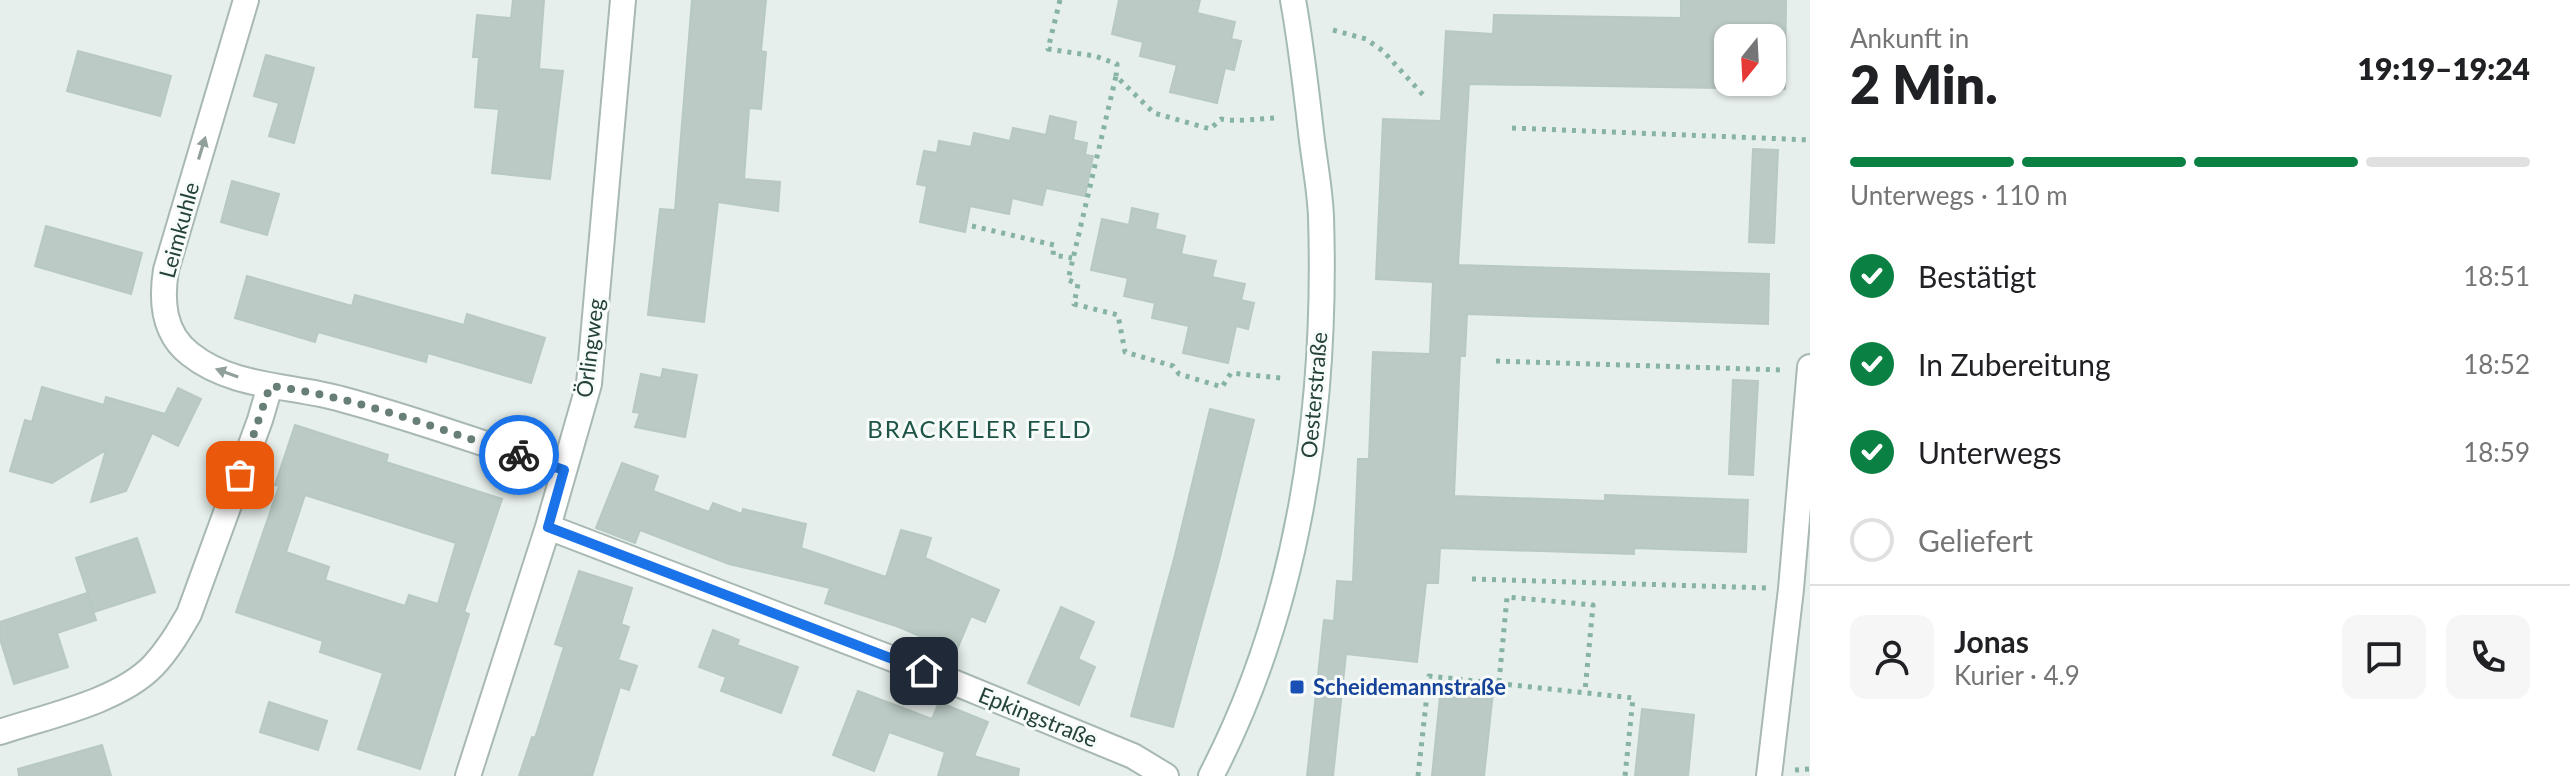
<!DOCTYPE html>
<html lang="de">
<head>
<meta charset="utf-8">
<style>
	:root { --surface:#fff; --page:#f6f6f6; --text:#202124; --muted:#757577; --line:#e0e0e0; --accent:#0b8043 }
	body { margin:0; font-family:Lato,sans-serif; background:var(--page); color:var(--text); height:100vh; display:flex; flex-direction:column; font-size:30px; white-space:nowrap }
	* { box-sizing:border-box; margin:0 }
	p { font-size:26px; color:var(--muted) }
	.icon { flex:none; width:44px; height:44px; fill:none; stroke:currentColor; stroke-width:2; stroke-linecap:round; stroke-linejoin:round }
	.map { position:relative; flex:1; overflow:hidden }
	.details { display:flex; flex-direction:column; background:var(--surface); width:760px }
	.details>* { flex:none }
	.needle { width:52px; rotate:198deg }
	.buttons { position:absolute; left:1714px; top:24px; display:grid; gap:16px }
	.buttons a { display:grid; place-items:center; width:72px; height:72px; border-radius:16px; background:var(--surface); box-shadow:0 2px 6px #0004; font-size:40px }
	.pin { position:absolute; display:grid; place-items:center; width:68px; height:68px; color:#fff; margin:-34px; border-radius:16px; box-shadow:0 4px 12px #0006 }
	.courier { position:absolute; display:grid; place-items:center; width:80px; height:80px; margin:-40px; border:6px solid #1a73e8; border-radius:50%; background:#fff; color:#222; box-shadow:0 2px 10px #0007 }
	.head em { font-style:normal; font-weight:800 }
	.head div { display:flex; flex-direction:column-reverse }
	.head { display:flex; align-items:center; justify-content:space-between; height:136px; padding:0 40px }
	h1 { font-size:52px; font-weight:800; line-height:60px }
	.bar { display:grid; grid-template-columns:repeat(4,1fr); gap:12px 8px; align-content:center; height:96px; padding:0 40px }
	.bar i { height:10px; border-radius:6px; background:var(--line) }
	.bar .selected { background:var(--accent) }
	.bar p { grid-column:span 4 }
	.line { display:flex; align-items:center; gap:20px; padding:0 40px; border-top:2px solid var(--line) }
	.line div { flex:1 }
	.round { display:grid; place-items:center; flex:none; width:84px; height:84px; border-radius:16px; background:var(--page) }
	ol { padding:0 40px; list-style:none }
	li { display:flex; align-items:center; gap:24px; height:88px }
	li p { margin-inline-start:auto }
	li .icon { padding:8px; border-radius:50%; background:var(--accent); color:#fff; stroke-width:4 }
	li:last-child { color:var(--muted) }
	li i { width:44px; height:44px; border:4px solid var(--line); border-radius:50% }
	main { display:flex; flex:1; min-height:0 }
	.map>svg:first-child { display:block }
	.building { fill:#bbcac4; stroke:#b8c9c2; stroke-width:2; fill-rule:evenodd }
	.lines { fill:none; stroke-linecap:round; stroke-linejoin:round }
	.street-casing { stroke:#a8b8b2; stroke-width:28 }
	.secondary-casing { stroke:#a4bbb3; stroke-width:28 }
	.path { stroke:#86b3a5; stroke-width:5; stroke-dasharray:4 6; stroke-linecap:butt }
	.street { stroke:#fff; stroke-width:24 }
	.secondary { stroke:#fff; stroke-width:24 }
	.oneway { fill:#92a09c }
	.done { stroke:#687f78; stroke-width:8; stroke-dasharray:0 14.4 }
	.route { stroke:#1a73e8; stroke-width:10 }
	.transit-dot { fill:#1a4fb4; stroke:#f7fbf9; stroke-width:3 }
	.labels { text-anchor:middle; stroke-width:6; stroke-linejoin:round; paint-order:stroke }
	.street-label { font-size:22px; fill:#24423a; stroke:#f7fbf9 }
	.transit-label { font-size:22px; font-weight:bold; fill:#164399; stroke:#f7fbf9; text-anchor:start }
	.neighbourhood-label { font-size:24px; letter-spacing:2px; fill:#1f5548; stroke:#f7fbf9 }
</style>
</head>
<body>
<main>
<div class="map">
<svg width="1810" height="776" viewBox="0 0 1810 776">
	<rect width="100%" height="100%" fill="#e6efeb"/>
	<path class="building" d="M 513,0 L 544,0 L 539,69 L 563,71 L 550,179 L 492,173 L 499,109 L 475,107 L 479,57 L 473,57 L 477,15 L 511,18 Z
		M 692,0 L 766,0 L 761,51 L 766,52 L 761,109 L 749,108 L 744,179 L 780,182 L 778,211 L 718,202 L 704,322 L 648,315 L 660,209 L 675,210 Z
		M 1119,0 L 1200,0 L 1197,13 L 1235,22 L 1231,39 L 1241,41 L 1234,70 L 1225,68 L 1217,103 L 1170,92 L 1177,65 L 1140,56 L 1143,42 L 1112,34 Z
		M 1681,0 L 1786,0 L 1785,89 L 1469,84 L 1458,265 L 1769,274 L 1768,324 L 1467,314 L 1465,356 L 1460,356 L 1454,496 L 1605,501 L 1605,495 L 1748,500 L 1746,552 L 1634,548 L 1634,554 L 1440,548 L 1438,583 L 1426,583 L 1417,662 L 1346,654 L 1333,776 L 1307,776 L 1324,620 L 1334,621 L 1337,581 L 1353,582 L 1358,459 L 1369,459 L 1373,352 L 1430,354 L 1433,282 L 1376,279 L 1383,119 L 1441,121 L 1446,31 L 1493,34 L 1494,15 L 1681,18 ZM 1728,38 L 1772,38 L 1772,82 L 1728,82 Z
		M 78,51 L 171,76 L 160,116 L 67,91 Z
		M 266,55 L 314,68 L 294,143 L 269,136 L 279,103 L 254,96 Z
		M 1050,116 L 1076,122 L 1073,140 L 1087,143 L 1085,155 L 1093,156 L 1085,196 L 1046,188 L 1042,205 L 1012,198 L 1009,214 L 970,206 L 965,232 L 920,222 L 927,186 L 917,184 L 924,151 L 937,153 L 939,141 L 971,147 L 974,133 L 1010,141 L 1013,128 L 1046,135 Z
		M 1753,149 L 1778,150 L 1774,243 L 1749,242 Z
		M 232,181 L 279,194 L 267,235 L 221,222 Z
		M 1132,208 L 1158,214 L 1155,229 L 1185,236 L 1181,254 L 1216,261 L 1212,277 L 1245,284 L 1241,300 L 1254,303 L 1248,329 L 1236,326 L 1228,363 L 1183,353 L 1189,326 L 1152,318 L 1155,303 L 1124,296 L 1128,278 L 1091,270 L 1102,219 L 1129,225 Z
		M 46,226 L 142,253 L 131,294 L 35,266 Z
		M 247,276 L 352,306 L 355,295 L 464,325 L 467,314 L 545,338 L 531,383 L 428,353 L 426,362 L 318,332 L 315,342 L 235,318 Z
		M 663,369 L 697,375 L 685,437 L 635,427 L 640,413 L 633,412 L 641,374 L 661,378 Z
		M 1733,380 L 1758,381 L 1753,475 L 1729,474 Z
		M 42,387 L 104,405 L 106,397 L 165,414 L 178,388 L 201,399 L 178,446 L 152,433 L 126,491 L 91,502 L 106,450 L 52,483 L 10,471 L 25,420 L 32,422 Z
		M 1210,409 L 1254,420 L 1218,565 L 1173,727 L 1131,716 L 1175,555 Z
		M 295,425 L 388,455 L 386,462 L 502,499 L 464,612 L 469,614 L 420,769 L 358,749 L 383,673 L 320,652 L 323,641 L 236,612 L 279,486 L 275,485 ZM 305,495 L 456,543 L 438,604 L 409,595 L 405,606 L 325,580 L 329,567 L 286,552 Z
		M 622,463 L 658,476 L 653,491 L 709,512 L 713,503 L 742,514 L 743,509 L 806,524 L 801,548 L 886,577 L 901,530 L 931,538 L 925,558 L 999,590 L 985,622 L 971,616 L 956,652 L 899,627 L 825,603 L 830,588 L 729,564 L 640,530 L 635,543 L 596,528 Z
		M 137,538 L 155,592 L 94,612 L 76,558 Z
		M 579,571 L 632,588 L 621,624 L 629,627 L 618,660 L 637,666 L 629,690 L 620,687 L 592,776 L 519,776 L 532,737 L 535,738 L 564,647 L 555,644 Z
		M 87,593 L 96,620 L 57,633 L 68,667 L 14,684 L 0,639 L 0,622 Z
		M 1061,607 L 1094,622 L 1078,659 L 1095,667 L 1079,705 L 1028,683 Z
		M 713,630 L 739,640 L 737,645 L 798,667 L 781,713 L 721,691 L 726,677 L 699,667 Z
		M 1441,687 L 1493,692 L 1484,776 L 1432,776 Z
		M 858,691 L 932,719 L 939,702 L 988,722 L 974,756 L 1019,769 L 1018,776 L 938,776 L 945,752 L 889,732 L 874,771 L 833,755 Z
		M 269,702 L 327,721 L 318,750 L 260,732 Z
		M 1642,709 L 1694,715 L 1688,776 L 1635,776 Z
		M 102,745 L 111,776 L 19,776 L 18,769 Z"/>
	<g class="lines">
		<defs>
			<path id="street" d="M 246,0 L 166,270 C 161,301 163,333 190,354 C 232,388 292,385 341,399 C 416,419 490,446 564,470
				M 548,527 L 953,682 L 1133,756 L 1166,776
				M 0,732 C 47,716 118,702 153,666 C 168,650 178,633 189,614 L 260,420 L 270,386
				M 468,776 L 548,527 L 589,384 L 623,0
				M 1769,776 L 1791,589 L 1810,367"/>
			<path id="secondary" d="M 1211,776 C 1300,605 1327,407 1321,217 C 1320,189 1314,160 1311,132 C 1306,88 1301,44 1293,0"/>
		</defs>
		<use href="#street" class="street-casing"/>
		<use href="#secondary" class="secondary-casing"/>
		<path class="path" d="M 1060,0 L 1048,49 L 1095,56 L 1117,64 L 1116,76
			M 1333,30 L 1366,39 L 1383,51 L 1425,97
			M 1274,118 C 1260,119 1233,122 1221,119 L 1210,129 L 1154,113 L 1116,76 L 1068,280 L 1078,284 L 1074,304 L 1118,315 L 1125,352 L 1173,366 L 1179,374 L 1222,387 L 1231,373 L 1281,378
			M 1512,128 L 1810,140
			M 972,226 L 1054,245 L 1053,255 L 1072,258
			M 1496,361 L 1783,370
			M 1472,579 L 1767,588
			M 1499,682 L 1507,597 L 1593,605 L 1585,691
			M 1795,770 L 1810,769
			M 1418,776 L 1429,676 L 1633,698 L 1625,776"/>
		<use href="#street" class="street"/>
		<use href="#secondary" class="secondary"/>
	</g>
	<defs><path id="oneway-solid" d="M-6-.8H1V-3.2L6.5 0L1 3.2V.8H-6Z" transform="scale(2)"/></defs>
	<g class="oneway">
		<use href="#oneway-solid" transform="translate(202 148) rotate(-73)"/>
		<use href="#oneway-solid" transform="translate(227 373) rotate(-160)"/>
	</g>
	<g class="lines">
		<path class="done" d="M 240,475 L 270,386 C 355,396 437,429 519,455"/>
		<path class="route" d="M 519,455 L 564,470 L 548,527 L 924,671"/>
	</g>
	<rect class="transit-dot" x="1289" y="679" width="16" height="16" rx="4"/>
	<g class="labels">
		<g class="street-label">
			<text transform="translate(179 230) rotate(-75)" y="8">Leimkuhle</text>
			<text transform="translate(590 348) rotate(-83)" y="8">Örlingweg</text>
			<text transform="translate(1314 395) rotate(-85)" y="8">Oesterstraße</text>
			<text transform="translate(1038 717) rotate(22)" y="8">Epkingstraße</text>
		</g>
		<g class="transit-label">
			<text x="1313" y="695">Scheidemannstraße</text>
		</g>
		<g class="neighbourhood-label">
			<text x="980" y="438">BRACKELER FELD</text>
		</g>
	</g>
</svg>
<div class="buttons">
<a><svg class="needle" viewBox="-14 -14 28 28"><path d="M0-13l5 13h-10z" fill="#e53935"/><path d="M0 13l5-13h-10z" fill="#757577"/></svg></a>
</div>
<div class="pin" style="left:240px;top:475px;background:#ea580c"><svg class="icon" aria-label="bag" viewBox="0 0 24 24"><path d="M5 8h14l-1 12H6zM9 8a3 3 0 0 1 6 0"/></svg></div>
<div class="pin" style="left:924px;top:671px;background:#1f2937"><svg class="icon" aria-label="home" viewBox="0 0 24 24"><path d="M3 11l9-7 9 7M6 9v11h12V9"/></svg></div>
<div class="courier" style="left:519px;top:455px"><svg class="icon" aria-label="bike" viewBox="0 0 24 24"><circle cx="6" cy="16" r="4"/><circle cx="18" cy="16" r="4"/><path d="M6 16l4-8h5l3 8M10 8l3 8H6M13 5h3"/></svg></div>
</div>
<section class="details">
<div class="head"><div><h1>2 Min.</h1><p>Ankunft in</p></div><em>19:19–19:24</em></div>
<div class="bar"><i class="selected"></i><i class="selected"></i><i class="selected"></i><i></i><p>Unterwegs · 110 m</p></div>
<ol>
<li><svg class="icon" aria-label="check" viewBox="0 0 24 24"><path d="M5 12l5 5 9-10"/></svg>Bestätigt<p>18:51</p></li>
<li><svg class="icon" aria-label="check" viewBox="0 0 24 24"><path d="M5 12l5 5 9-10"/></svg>In Zubereitung<p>18:52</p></li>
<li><svg class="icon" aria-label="check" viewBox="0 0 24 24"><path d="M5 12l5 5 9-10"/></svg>Unterwegs<p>18:59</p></li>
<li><i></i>Geliefert</li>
</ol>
<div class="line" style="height:144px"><a class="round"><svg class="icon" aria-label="person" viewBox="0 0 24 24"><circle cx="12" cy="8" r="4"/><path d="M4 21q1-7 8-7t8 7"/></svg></a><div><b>Jonas</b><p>Kurier · 4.9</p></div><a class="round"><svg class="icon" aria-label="chat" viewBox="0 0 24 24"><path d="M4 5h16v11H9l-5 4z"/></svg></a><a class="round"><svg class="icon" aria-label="phone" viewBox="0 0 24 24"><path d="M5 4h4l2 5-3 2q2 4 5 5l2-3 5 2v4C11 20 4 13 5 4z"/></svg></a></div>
</section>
</main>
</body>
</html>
